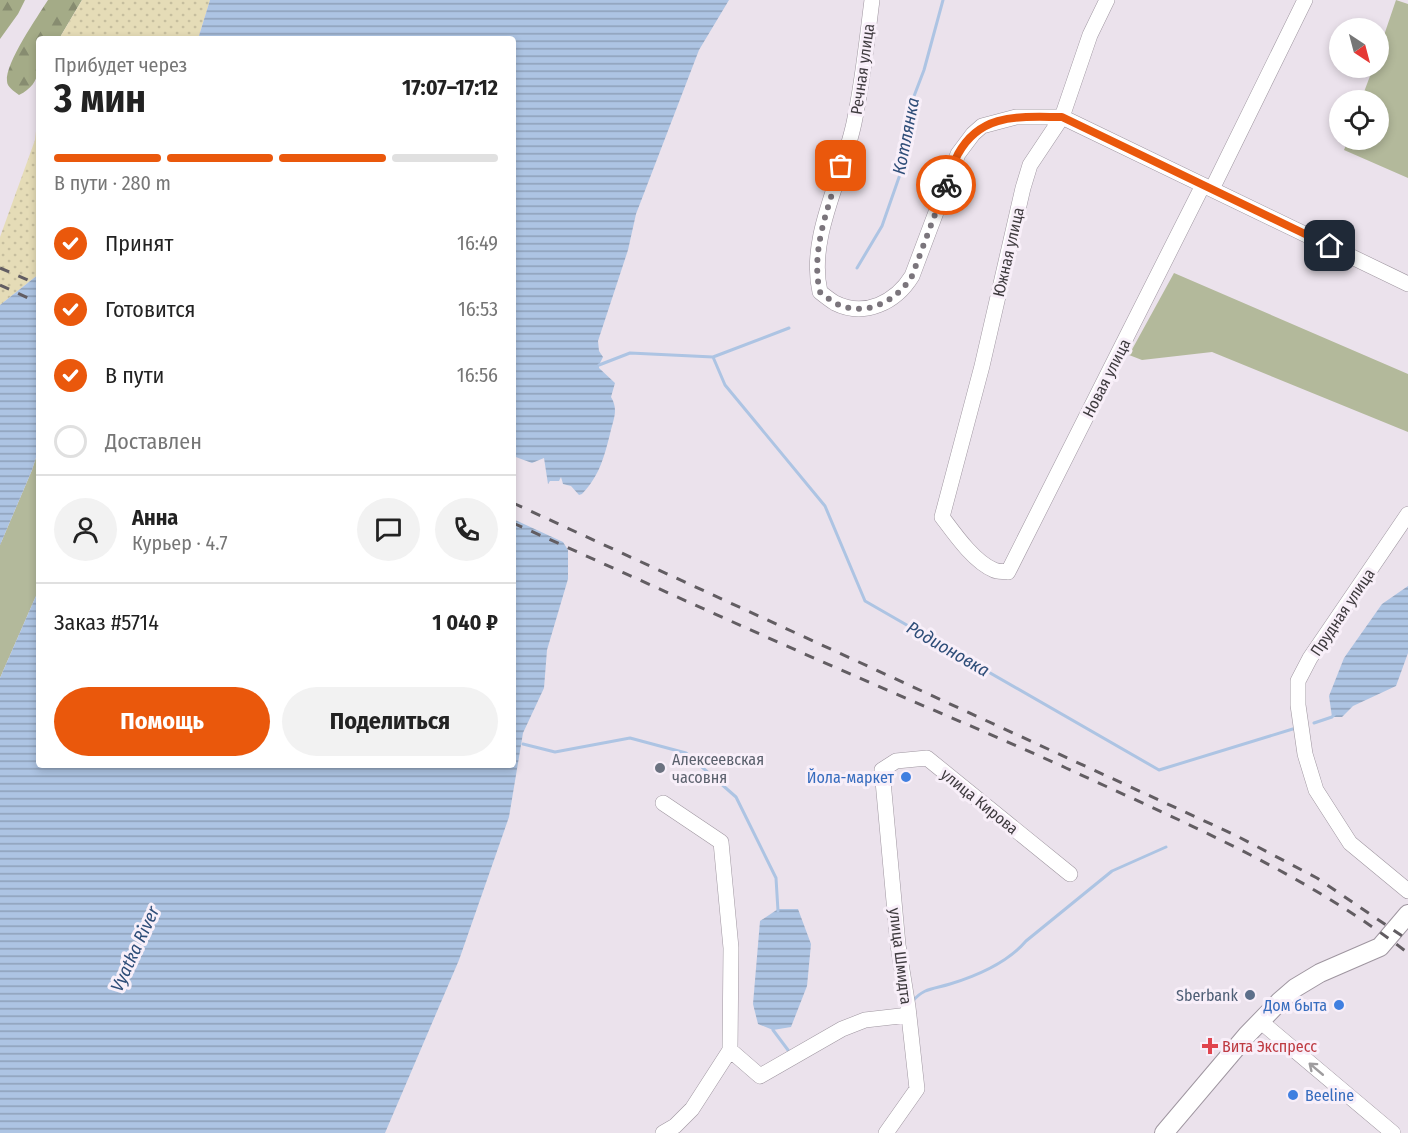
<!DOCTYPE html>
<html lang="ru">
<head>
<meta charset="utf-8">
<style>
	:root { --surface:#fff; --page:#f2f2f2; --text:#222; --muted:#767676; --line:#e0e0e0; --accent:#ea580c }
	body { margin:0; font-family:"Fira Sans Condensed",sans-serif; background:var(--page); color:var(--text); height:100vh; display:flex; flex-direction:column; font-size:22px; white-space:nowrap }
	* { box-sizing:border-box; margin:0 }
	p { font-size:20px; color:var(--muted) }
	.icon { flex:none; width:33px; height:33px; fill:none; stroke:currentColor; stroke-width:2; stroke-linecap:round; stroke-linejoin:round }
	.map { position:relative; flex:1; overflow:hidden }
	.drawer { position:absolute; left:36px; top:36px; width:480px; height:732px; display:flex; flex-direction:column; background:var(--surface); border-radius:6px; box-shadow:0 3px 9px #0003 }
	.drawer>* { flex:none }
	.needle { width:39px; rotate:144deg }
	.buttons { position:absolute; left:1329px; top:18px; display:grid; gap:12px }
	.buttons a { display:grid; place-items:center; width:60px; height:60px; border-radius:50%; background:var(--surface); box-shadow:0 3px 9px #0003; font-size:30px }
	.pin { position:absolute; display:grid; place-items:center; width:51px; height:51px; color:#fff; margin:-26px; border-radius:12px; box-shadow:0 3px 9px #0006 }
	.courier { position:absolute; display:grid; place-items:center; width:60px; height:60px; margin:-30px; border:4px solid #ea580c; border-radius:50%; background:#fff; color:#222; box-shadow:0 2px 8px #0007 }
	.overview em { font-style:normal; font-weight:700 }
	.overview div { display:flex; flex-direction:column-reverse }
	.overview { display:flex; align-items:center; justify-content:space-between; height:102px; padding:0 18px }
	h1 { font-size:39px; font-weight:700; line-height:45px }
	.bar { display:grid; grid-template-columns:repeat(4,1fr); gap:9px 6px; align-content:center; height:72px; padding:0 18px }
	.bar i { height:8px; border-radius:4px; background:var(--line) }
	.bar .selected { background:var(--accent) }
	.bar p { grid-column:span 4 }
	.line { display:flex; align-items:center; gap:15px; padding:0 18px; border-top:2px solid var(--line) }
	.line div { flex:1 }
	.round { display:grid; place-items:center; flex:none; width:63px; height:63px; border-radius:32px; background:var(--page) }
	ol { padding:0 18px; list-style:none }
	li { display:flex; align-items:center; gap:18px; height:66px }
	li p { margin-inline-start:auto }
	li .icon { padding:6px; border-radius:50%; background:var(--accent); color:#fff; stroke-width:4 }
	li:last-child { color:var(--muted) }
	li i { width:33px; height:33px; border:3px solid var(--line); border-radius:50% }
	.primary-button { display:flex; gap:12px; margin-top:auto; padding:12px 18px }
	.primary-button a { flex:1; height:69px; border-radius:36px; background:var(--accent); color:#fff; font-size:24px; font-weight:700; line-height:69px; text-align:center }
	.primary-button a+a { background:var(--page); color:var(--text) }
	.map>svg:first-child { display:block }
	.green { fill:#b3b99b }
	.forest { fill:url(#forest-firs) }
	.sand { fill:url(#sand-dots) }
	.water { fill:url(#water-rules) }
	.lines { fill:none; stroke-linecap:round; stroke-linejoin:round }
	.stream { stroke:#adc4e3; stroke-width:3 }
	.minor-casing { stroke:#9f96a0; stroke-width:16 }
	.major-casing { stroke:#9f96a0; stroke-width:20 }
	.minor { stroke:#fff; stroke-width:15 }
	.major { stroke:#fff; stroke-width:18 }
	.rail { stroke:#625d62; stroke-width:3; stroke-dasharray:10 10; stroke-linecap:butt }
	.oneway { stroke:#9f9d9f }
	.done { stroke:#7b757c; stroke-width:6; stroke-dasharray:0 10.8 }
	.route { stroke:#ea580c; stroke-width:8 }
	.worship-dot { fill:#6b7280; stroke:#f8eff9; stroke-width:2 }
	.shop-dot { fill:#3f7fe0; stroke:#f8eff9; stroke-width:2 }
	.service-dot { fill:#5c6f8a; stroke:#f8eff9; stroke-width:2 }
	.health-dot { fill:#e0444e; stroke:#f8eff9; stroke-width:2 }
	.labels { text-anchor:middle; stroke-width:6; stroke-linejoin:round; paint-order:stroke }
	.street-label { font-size:16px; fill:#3f3b3f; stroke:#f8eff9 }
	.worship-label { font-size:16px; fill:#5b616d; stroke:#f8eff9; text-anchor:start }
	.shop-label { font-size:16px; fill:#366cbe; stroke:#f8eff9; text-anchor:end }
	.service-label { font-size:16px; fill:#4e5e75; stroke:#f8eff9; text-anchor:end }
	.health-label { font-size:16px; fill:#be3a42; stroke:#f8eff9; text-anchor:start }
	.water-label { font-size:18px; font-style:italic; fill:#2e4d78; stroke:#f8eff9 }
</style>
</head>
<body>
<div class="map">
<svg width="1408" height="1133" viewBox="0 0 1408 1133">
	<defs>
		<pattern id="forest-firs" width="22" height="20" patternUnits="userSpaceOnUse" patternTransform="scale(1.5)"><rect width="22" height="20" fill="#a4ab87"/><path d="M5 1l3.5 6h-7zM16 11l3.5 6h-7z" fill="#878c70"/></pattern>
		<pattern id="sand-dots" width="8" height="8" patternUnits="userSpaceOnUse" patternTransform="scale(1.5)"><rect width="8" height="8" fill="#e5dcb7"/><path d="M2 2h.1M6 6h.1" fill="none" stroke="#c6be9e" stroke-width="1.8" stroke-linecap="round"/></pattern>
		<pattern id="water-rules" width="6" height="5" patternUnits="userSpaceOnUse" patternTransform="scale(1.5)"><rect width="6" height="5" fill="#adc4e3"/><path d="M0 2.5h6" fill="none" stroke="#8ea0b9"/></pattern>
	</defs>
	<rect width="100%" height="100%" fill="#ebe2ec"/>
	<path class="green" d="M 1396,0 L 1408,4 L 1408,178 L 1344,150 L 1348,140 L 1378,140 L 1378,100 L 1361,100 L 1373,68 L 1378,68 L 1379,50 Z
		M 1174,273 L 1408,374 L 1408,432 L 1212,352 L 1142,360 L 1129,355 Z
		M 39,448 L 39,589 L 0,678 L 0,545 L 32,470 Z"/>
	<path class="forest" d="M 0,0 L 25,0 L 18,14 L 0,39 Z
		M 48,0 L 82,0 L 59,39 L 39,39 C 39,62 44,83 19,95 C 14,91 7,87 7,81 C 5,63 38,16 48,0 Z"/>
	<path class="sand" d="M 82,0 L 210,0 L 198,39 L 59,39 Z
		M 39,103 L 39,274 L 0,305 L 0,237 L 35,140 Z"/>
	<path class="water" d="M 210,0 L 729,0 L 699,50 L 636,214 L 628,250 L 598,341 L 599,351 L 603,357 L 599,365 L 599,368 L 615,383 L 611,397 C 619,410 613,420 610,434 C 604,457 600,475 582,494 L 579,495 L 571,486 L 563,484 L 561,477 L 559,481 L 550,481 L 548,484 L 544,458 L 532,463 L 513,456 L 513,39 L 198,39 Z
		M 39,274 L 39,448 L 32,470 L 0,545 L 0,305 Z
		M 513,519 L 563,542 L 568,550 L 568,579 L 547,650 L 544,688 L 523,733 L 509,817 L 459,960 L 385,1133 L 0,1133 L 0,678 L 39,589 L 39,765 L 513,765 Z
		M 1408,586 L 1408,653 L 1396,686 L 1353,706 L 1342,717 L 1332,717 L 1329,696 L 1344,658 L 1382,604 Z
		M 778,909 L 798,909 L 811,944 L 807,986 L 791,1027 L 773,1030 L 758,1024 L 753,1004 L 760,921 Z"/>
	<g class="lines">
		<path class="stream" d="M 857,268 L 882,226 L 904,163 L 911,104 L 924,70 L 943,0
			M 713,357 L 725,385 L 825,506 L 865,601 L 1159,770 L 1296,728
			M 599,365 L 630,353 L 713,357 L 789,328
			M 1314,723 L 1332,717 L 1335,714
			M 523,744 L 555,752 L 630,738 L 686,753 L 736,797 L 776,878 L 778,911
			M 913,1001 C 923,988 934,989 950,984 C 976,976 1008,962 1026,941 L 1112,871 L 1166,847
			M 773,1028 L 773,1030 L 791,1054"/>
		<defs>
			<path id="minor" d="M 872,0 C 867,39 863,79 855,118 C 845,174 807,235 820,292 C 825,296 830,300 835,303 C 865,318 896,302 912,276 L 958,154 L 973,134 L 982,126 L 1016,117 L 1062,117 L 1408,284
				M 1107,0 L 1090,35 L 1062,117 L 1030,165 L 1023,188 L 982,366 L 942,517 C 954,533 974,562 994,570 C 998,572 1004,571 1008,572 L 1203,185
				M 1212,189 L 1305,0
				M 1408,514 L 1310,658 L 1298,681 L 1298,705 L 1305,754 L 1316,790 L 1350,843 L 1408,891
				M 663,803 L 721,842 L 731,948 L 730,1050 L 692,1109 L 675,1126 L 663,1133
				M 1260,1021 L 1393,1133
				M 730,1050 L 760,1076 L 842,1029 L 865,1020 L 909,1015
				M 886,1133 L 917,1089 L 908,1007 L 898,945 L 882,770 L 896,761 L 927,758 L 1070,874"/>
			<path id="major" d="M 1164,1133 L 1247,1035 L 1280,1001 L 1295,988 L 1320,973 L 1380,947 L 1408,914"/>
		</defs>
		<use href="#minor" class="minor-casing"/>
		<use href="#major" class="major-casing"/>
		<use href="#minor" class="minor"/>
		<use href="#major" class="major"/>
		<path class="rail" d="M 0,268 L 39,285
			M 0,285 L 39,303
			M 513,503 L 1235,835 L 1317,878 L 1408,940
			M 513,523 C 627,574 740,626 855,676 C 925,707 996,736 1066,768 C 1183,822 1305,873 1408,953"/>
	</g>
	<defs><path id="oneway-shaft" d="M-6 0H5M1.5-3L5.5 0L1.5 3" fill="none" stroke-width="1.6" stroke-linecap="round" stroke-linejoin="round" transform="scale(1.5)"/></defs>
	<use class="oneway" href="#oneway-shaft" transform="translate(1316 1069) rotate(-140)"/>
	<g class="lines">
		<path class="done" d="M 841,166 C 829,205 810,251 820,292 C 825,296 830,300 835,303 C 865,318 896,302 912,276 L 946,185"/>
		<path class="route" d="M 946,185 C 950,175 953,164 958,154 C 981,112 1020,117 1062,117 L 1330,246"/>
	</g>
	<circle class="worship-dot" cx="660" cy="768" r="6"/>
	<g class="shop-dot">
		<circle cx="906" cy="777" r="6"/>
		<circle cx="1339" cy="1005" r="6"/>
		<circle cx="1293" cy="1095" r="6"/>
	</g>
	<circle class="service-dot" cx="1250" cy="995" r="6"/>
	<path class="health-dot" d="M1207 1037h6v6h6v6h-6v6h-6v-6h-6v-6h6z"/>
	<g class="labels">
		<g class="street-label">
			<text transform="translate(862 69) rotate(-82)" y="6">Речная улица</text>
			<text transform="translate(1008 252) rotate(-77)" y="6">Южная улица</text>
			<text transform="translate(1106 378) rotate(-63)" y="6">Новая улица</text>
			<text transform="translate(1342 612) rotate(-56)" y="6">Прудная улица</text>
			<text transform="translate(980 801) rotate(39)" y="6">улица Кирова</text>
			<text transform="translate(901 956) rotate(83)" y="6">улица Шмидта</text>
		</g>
		<g class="worship-label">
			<text x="672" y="765">Алексеевская<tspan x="672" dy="18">часовня</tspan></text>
		</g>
		<g class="shop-label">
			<text x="894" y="783">Йола-маркет</text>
			<text x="1327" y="1011">Дом быта</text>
			<text x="1305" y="1101" text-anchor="start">Beeline</text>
		</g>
		<g class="service-label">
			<text x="1238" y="1001">Sberbank</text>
		</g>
		<g class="health-label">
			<text x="1222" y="1052">Вита Экспресс</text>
		</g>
		<g class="water-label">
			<text transform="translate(906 136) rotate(-79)" y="6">Котлянка</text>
			<text transform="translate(948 649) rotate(30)" y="6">Родионовка</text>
			<text transform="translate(135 949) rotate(-65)" y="6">Vyatka River</text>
		</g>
	</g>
</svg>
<div class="buttons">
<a><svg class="needle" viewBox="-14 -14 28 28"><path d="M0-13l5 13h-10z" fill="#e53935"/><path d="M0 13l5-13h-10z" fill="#767676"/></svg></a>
<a><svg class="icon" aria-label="locate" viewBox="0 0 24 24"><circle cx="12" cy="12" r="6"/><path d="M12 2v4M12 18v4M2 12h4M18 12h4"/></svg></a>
</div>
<div class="pin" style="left:841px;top:166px;background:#ea580c"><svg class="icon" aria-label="bag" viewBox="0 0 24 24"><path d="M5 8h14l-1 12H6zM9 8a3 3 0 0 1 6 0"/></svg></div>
<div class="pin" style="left:1330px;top:246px;background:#1f2937"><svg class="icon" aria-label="home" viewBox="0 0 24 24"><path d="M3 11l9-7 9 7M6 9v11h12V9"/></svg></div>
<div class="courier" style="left:946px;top:185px"><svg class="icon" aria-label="bike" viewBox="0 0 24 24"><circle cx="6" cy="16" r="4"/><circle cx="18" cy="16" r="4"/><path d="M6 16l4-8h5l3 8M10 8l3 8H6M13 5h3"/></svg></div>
<section class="drawer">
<div class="overview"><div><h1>3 мин</h1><p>Прибудет через</p></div><em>17:07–17:12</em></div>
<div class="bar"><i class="selected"></i><i class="selected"></i><i class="selected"></i><i></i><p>В пути · 280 m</p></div>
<ol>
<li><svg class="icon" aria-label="check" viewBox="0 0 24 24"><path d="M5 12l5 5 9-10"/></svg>Принят<p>16:49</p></li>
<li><svg class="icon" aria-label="check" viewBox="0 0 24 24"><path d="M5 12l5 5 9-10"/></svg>Готовится<p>16:53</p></li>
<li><svg class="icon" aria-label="check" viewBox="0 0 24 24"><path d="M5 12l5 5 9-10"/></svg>В пути<p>16:56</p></li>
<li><i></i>Доставлен</li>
</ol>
<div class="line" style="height:108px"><a class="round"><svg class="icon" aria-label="person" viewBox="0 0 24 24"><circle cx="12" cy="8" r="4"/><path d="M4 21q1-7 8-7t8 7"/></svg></a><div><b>Анна</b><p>Курьер · 4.7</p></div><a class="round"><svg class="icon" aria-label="chat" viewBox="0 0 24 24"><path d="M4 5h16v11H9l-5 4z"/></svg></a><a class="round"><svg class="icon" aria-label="phone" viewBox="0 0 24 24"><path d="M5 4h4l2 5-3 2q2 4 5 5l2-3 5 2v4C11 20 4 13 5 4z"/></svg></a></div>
<div class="line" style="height:78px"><div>Заказ #5714</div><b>1 040 ₽</b></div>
<div class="primary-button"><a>Помощь</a><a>Поделиться</a></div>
</section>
</div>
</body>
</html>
